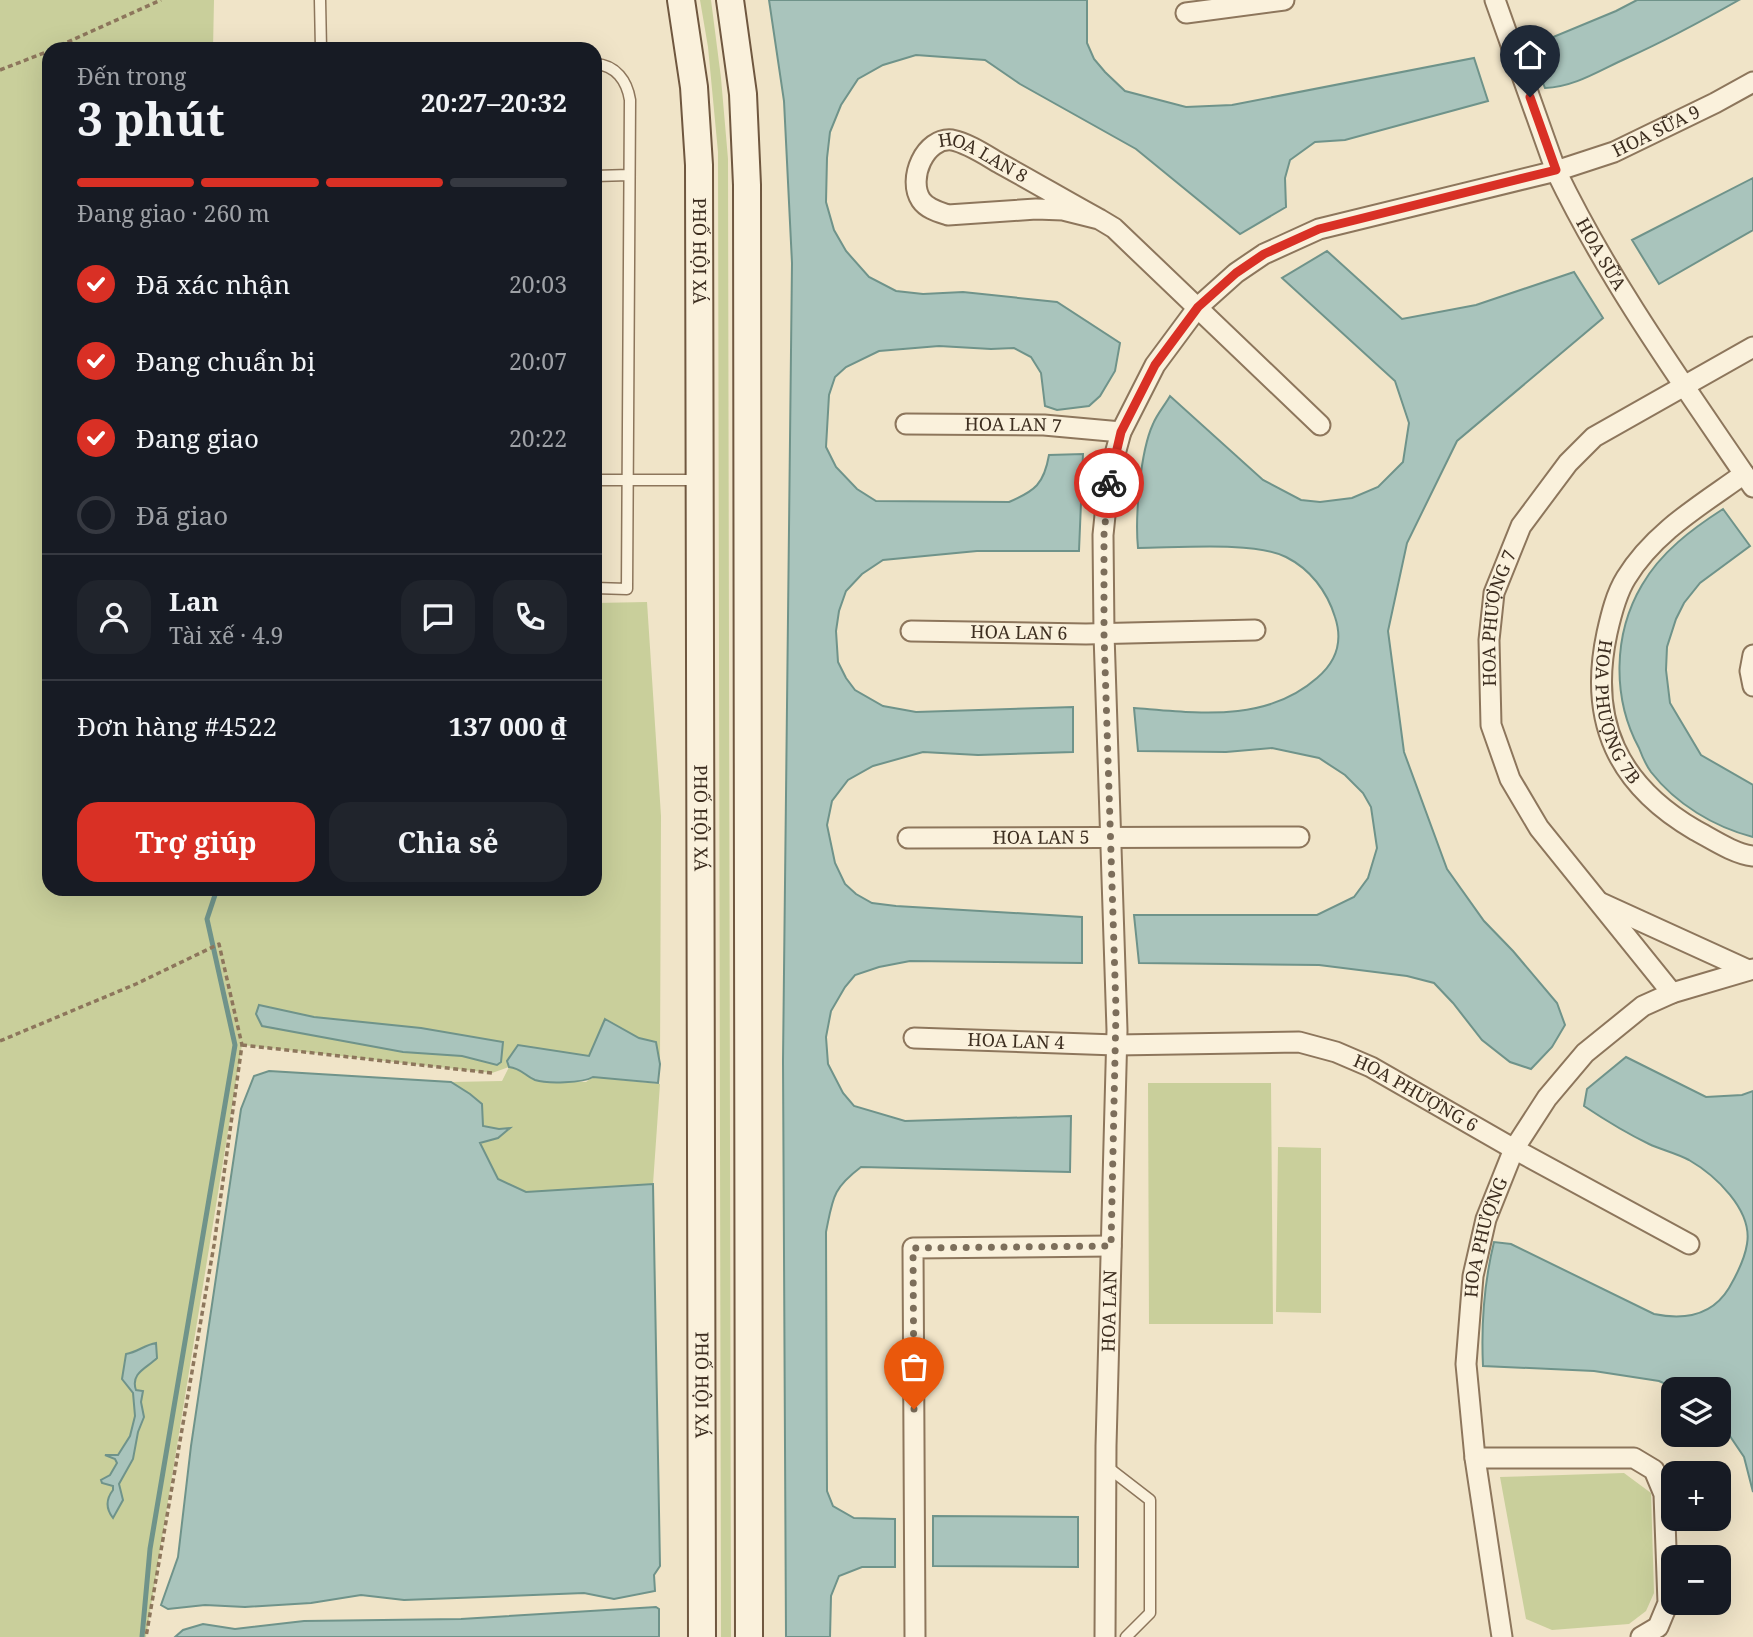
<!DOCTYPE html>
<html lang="vi">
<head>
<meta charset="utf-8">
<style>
	:root { --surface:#171b24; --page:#20242c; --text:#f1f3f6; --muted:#9ea1a6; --line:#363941; --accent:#d93025 }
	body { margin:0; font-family:"Noto Serif",serif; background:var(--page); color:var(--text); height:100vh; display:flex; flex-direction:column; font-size:26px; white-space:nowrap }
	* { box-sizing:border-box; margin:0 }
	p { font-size:23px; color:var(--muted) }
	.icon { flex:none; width:38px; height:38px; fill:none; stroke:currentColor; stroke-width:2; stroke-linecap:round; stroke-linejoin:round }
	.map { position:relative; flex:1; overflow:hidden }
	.panel { position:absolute; left:42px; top:42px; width:560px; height:854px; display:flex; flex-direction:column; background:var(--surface); border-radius:21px; box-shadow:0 7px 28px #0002 }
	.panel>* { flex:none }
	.tools { position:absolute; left:1661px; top:1377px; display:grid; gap:14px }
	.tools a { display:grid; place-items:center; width:70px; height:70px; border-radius:14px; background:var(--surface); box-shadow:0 7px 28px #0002; font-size:35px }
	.pin { position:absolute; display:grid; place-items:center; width:60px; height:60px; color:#fff; margin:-72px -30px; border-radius:50% 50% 50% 0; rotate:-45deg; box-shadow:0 0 7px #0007 }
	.pin .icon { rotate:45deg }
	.courier { position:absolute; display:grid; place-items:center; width:70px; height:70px; margin:-35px; border:5px solid #d93025; border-radius:50%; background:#fff; color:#222; box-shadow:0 2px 9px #0007 }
	.summary em { font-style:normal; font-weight:700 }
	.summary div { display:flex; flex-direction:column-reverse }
	.summary { display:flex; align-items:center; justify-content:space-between; height:119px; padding:0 35px }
	h1 { font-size:46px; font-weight:700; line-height:52px }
	.bar { display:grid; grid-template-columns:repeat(4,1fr); gap:10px 7px; align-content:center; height:84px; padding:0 35px }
	.bar i { height:9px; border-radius:5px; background:var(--line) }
	.bar .current { background:var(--accent) }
	.bar p { grid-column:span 4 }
	.line { display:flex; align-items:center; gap:18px; padding:0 35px; border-top:2px solid var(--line) }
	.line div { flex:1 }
	.round { display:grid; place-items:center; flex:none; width:74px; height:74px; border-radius:21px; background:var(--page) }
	ol { padding:0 35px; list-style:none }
	li { display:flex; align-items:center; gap:21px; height:77px }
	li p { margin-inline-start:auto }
	li .icon { padding:7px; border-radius:50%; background:var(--accent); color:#fff; stroke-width:4 }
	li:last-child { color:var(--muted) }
	li i { width:38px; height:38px; border:4px solid var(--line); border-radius:50% }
	.action { display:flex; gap:14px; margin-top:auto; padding:14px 35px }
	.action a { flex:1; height:80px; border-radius:21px; background:var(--accent); color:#fff; font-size:28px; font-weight:700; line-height:80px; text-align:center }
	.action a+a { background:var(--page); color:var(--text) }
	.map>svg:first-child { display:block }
	.green { fill:#c9cf9b }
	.water { fill:#a9c4bc; stroke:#6f938a; stroke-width:2 }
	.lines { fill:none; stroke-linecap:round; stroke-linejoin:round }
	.stream { stroke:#6f938a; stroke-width:5 }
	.lane-casing { stroke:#8d765c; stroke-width:13 }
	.street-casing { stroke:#8d765c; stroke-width:23 }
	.secondary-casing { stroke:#6f573f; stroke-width:30 }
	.path { stroke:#8d765c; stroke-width:3.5; stroke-dasharray:5 3.5; stroke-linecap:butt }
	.lane { stroke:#faf1dc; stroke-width:10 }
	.street { stroke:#faf1dc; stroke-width:19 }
	.secondary { stroke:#faf1dc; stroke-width:26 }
	.done { stroke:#7c6e5b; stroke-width:7; stroke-dasharray:0 12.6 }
	.route { stroke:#d93025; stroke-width:9 }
	.labels { text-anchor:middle; stroke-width:7; stroke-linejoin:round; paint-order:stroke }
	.street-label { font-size:18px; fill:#3d2e20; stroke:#f7eed8 }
</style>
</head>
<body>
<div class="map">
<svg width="1753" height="1637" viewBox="0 0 1753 1637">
	<rect width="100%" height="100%" fill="#f0e4c8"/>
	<path class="green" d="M 0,0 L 214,0 L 213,49 L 49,49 L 49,889 L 595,889 L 595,603 L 647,602 L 661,816 L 660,1064 L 655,1042 L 639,1038 L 605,1019 L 589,1056 L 518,1045 L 519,1068 L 535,1080 L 586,1082 L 593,1077 L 660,1084 L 653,1184 L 526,1192 L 498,1179 L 480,1142 L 498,1138 L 499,1129 L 482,1126 L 470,1094 L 451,1082 L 502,1081 L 509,1067 L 492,1073 L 242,1045 L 146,1637 L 0,1637 Z
		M 700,0 L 711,0 L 721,78 L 728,159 L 731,1637 L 721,1637 L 718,152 L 708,47 Z
		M 1148,1083 L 1271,1083 L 1273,1324 L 1149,1324 Z
		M 1278,1147 L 1321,1148 L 1321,1313 L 1276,1312 Z
		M 1624,1473 L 1651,1493 L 1654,1593 L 1646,1611 L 1629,1624 L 1552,1630 L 1526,1619 L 1500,1477 Z"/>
	<path class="water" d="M 769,0 L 1087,0 L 1087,43 L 1094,59 L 1105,72 L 1125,91 L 1186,107 L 1232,105 L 1474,58 L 1488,101 L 1345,140 L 1315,142 L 1290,160 L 1285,178 L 1286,207 L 1240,234 L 1136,149 L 1020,84 L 985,60 L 916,55 L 883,65 L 858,79 L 841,105 L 830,132 L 827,158 L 826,202 L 834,230 L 846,251 L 869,277 L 896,291 L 923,294 L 963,292 L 1057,302 L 1120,343 L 1115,371 L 1100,396 L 1089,406 L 1057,410 L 1045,406 L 1041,373 L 1031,357 L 1014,348 L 991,349 L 939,346 L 879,351 L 846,367 L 835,377 L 829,395 L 826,447 L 836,467 L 857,489 L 876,501 L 1009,502 C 1035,491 1044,484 1049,455 L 1083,454 L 1079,551 L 977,551 L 883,560 L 862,574 L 846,591 L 839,611 L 836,631 L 838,662 L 846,678 L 855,690 L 883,706 L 916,712 L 1073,707 L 1073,752 L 978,755 L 923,752 L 873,766 L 848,780 L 832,801 L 827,825 L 835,863 L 845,884 L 856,894 L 872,903 L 896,906 L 1082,917 L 1082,963 L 910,961 L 879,967 L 855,975 L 845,987 L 831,1011 L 826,1037 L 828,1064 L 843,1093 L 854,1106 L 905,1121 L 1071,1116 L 1070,1172 L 861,1167 C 832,1189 833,1198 826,1232 L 827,1491 L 833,1506 L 854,1518 L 895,1519 L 895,1567 L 862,1567 L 839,1576 L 831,1596 L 830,1637 L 786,1637 L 783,1061 L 792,263 L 784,101 Z
		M 1637,0 L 1739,0 C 1702,21 1665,41 1627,58 C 1600,70 1575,87 1545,88 L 1529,47 L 1616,11 Z
		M 1753,178 L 1753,230 L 1659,284 L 1632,240 Z
		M 1327,251 L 1402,319 L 1476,305 L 1574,272 L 1603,318 L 1457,441 L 1407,543 L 1388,631 L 1404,752 L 1447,869 L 1484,921 L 1513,951 L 1557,1003 L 1565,1025 L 1552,1047 L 1531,1069 L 1510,1062 L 1482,1040 L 1453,1003 L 1434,983 L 1407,976 L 1319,965 L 1139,963 L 1134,915 L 1317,915 L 1354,897 L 1368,878 L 1377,848 L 1371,807 L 1363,793 L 1345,775 L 1319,758 L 1272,748 L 1226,752 L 1138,751 L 1134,708 C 1198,713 1266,723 1317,678 C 1336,662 1343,641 1335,617 C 1327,591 1310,569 1286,557 C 1254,541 1176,548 1138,548 C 1135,518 1140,452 1153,424 C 1157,414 1165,405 1170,396 L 1263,480 L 1301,500 L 1320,502 L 1352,498 L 1378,487 L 1403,462 L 1409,423 L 1395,381 L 1282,278 Z
		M 1723,509 L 1750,546 L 1700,583 L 1684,603 L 1676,619 L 1667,647 L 1666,670 L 1670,703 L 1701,755 L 1753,785 L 1753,837 C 1714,827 1676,804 1651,772 C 1646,765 1642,756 1639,748 C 1612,698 1613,634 1642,585 C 1661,552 1692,529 1723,509 Z
		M 259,1005 L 314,1017 L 421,1028 L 503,1042 L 501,1062 L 497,1065 L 462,1056 L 403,1052 L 262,1026 L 256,1014 Z
		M 605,1019 L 639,1038 L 656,1042 L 660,1064 L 658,1083 L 593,1077 C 583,1083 547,1084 535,1080 C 525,1076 521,1068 509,1067 L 507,1061 L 518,1045 L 589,1056 Z
		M 1626,1057 L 1706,1097 L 1742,1095 L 1753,1091 L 1753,1492 L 1744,1457 L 1719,1420 L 1718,1390 L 1677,1389 L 1659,1381 L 1594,1371 L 1483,1366 C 1481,1323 1484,1283 1494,1242 L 1511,1244 L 1654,1314 C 1683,1320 1712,1316 1729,1288 C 1736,1276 1745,1257 1747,1244 C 1753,1210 1715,1175 1689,1160 C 1676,1153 1662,1150 1649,1144 C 1626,1133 1605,1120 1584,1106 L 1587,1089 Z
		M 269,1071 L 451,1082 L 470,1094 L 482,1104 L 483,1126 L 499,1129 L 510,1128 L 498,1138 L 480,1143 L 498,1179 L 526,1192 L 653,1184 L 660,1566 L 654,1575 L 655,1591 L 614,1599 L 584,1593 L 404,1600 L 361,1595 L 311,1603 L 245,1607 L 205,1605 L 168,1609 L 161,1605 L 178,1557 L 191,1446 L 241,1109 L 254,1076 Z
		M 156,1343 L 157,1358 C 147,1368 130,1373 136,1390 L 143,1391 L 141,1402 L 144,1417 L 138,1432 L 133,1459 L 119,1484 L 123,1500 L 113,1518 C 106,1509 106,1499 113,1490 L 113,1486 L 102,1483 L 101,1480 L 110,1475 L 117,1463 L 115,1459 L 105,1455 L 118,1455 L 130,1436 L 135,1416 L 133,1393 L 122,1379 L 126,1354 C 138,1352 144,1345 156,1343 Z
		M 933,1516 L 1078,1517 L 1078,1567 L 933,1566 Z
		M 656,1607 L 659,1609 L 659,1637 L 175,1637 L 183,1630 L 203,1624 L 235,1629 L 304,1621 L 461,1619 Z"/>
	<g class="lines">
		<path class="stream" d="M 142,1637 L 150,1549 L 235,1045 L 207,919 L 217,889"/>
		<defs>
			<path id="lane" d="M 320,0 L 321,49
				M 595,64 C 616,65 627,81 630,100 L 627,589 L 595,588
				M 595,176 L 629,175
				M 595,480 L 699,480
				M 1106,1466 L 1150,1500 L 1150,1613 L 1126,1637"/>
			<g id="street">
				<path id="s1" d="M 1495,0 L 1556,171 C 1610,283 1683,384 1753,487"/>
				<path d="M 1186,13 L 1284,0"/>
				<path id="s2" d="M 1099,219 L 1063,210 L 1036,209 L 948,215 C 939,212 927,209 921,200 C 907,179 925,137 952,140 C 968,143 987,156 1001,164 C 1034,182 1066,201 1099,219 L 1114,228 L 1320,425"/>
				<path id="s3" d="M 906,424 L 1044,425 L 1121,432"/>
				<path id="s4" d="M 1744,474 C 1701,505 1654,532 1626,578 C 1616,594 1611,615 1607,633 C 1588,722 1618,785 1695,830 C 1712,839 1734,854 1753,856"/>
				<path id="s5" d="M 911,631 L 1086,634 L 1255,630"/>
				<path d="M 1753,655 L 1750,671 L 1753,686"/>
				<path id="s6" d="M 908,838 L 1299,837"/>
				<path d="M 1601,903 L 1748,970"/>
				<path id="s7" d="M 1672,993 L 1539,828 L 1510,779 L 1491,725 L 1489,640 L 1494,593 L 1521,526 L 1568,463 L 1594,437 L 1753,347"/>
				<path id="s8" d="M 914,1038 L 1116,1045 L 1299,1042 L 1336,1052 L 1371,1067 L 1514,1149 L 1689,1244"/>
				<path d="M 1475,1458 L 1634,1458 L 1654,1470 L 1664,1494 L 1668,1603 L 1658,1627 L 1641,1637"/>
				<path d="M 915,1637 L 913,1248 L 1111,1246"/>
				<path id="s9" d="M 1105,1637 L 1106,1446 L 1117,1030 L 1104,634 L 1103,535 L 1109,476 L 1121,432 L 1155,365 L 1198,307 L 1236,273 L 1264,254 L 1319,229 L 1556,171 L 1614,152 L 1715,103 L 1753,82"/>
				<path id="s10" d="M 1502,1637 L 1475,1458 L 1466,1364 L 1473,1276 L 1486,1219 L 1514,1149 L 1547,1098 L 1585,1053 L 1643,1006 L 1672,993 L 1753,969"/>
			</g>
			<g id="secondary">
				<path id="s11" d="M 681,0 L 694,87 L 699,165 L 702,1637"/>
				<path d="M 730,0 L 743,94 L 747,185 L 749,1637"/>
			</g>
		</defs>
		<use href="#lane" class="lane-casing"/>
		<use href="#street" class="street-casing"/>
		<use href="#secondary" class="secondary-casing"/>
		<path class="path" d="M 52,49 L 161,0
			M 0,70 L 49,51
			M 0,1041 L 136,984 L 219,944 L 242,1045 L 214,1245 L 146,1637
			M 242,1045 L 492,1073"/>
		<use href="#lane" class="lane"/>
		<use href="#street" class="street"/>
		<use href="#secondary" class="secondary"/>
	</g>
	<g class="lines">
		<path class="done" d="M 914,1409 L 913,1248 L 1111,1246 L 1116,1010 L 1104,634 L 1104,535 L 1109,483"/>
		<path class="route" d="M 1109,483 L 1121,432 L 1155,365 L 1198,307 L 1236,273 L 1264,254 L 1319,229 L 1556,170 L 1530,97"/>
	</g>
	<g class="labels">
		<g class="street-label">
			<text dy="6" stroke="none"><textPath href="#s9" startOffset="1852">HOA SỮA 9</textPath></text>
			<text dy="6" stroke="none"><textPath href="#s2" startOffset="299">HOA LAN 8</textPath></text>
			<text dy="6" stroke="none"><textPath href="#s11" startOffset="252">PHỐ HỘI XÁ</textPath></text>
			<text dy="6" stroke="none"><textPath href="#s1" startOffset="276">HOA SỮA</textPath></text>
			<text dy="6" stroke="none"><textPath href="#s3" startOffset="107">HOA LAN 7</textPath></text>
			<text dy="6" stroke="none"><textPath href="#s7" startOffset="434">HOA PHƯỢNG 7</textPath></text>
			<text dy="6" stroke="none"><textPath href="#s5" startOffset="108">HOA LAN 6</textPath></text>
			<text dy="6" stroke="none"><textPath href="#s4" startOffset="299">HOA PHƯỢNG 7B</textPath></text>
			<text dy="6" stroke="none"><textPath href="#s11" startOffset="819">PHỐ HỘI XÁ</textPath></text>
			<text dy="6" stroke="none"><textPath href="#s6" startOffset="133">HOA LAN 5</textPath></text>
			<text dy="6" stroke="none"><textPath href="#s8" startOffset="102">HOA LAN 4</textPath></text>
			<text dy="6" stroke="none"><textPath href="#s8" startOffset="513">HOA PHƯỢNG 6</textPath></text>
			<text dy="6" stroke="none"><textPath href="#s10" startOffset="404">HOA PHƯỢNG</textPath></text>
			<text dy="6" stroke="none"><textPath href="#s9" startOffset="326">HOA LAN</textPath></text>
			<text dy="6" stroke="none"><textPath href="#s11" startOffset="1386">PHỐ HỘI XÁ</textPath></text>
		</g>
	</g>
</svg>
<div class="tools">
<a><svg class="icon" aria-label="layers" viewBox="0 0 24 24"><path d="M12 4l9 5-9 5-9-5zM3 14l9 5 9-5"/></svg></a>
<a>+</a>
<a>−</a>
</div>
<div class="pin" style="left:914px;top:1409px;background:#ea580c"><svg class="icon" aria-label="bag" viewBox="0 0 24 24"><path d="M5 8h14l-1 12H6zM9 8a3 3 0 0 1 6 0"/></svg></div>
<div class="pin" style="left:1530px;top:97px;background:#1f2937"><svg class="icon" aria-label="home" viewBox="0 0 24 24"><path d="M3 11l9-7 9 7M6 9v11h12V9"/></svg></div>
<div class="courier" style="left:1109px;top:483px"><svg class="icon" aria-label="bike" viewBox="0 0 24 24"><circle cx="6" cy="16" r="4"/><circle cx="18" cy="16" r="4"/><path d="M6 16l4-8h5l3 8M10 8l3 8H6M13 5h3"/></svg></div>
<section class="panel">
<div class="summary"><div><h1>3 phút</h1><p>Đến trong</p></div><em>20:27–20:32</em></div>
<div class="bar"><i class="current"></i><i class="current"></i><i class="current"></i><i></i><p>Đang giao · 260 m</p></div>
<ol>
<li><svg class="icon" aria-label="check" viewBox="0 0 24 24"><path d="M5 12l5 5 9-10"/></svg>Đã xác nhận<p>20:03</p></li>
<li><svg class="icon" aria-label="check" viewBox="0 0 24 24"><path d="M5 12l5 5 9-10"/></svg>Đang chuẩn bị<p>20:07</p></li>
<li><svg class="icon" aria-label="check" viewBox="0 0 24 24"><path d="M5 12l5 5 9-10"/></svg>Đang giao<p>20:22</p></li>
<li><i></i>Đã giao</li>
</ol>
<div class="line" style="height:126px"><a class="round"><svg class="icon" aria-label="person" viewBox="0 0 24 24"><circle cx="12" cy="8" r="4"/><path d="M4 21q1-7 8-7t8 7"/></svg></a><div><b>Lan</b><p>Tài xế · 4.9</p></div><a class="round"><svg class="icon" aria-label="chat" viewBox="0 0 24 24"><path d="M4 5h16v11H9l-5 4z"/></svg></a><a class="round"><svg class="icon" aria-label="phone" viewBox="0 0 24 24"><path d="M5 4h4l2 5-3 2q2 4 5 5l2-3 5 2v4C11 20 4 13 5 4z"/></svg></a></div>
<div class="line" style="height:91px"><div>Đơn hàng #4522</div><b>137 000 ₫</b></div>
<div class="action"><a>Trợ giúp</a><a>Chia sẻ</a></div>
</section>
</div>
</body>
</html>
